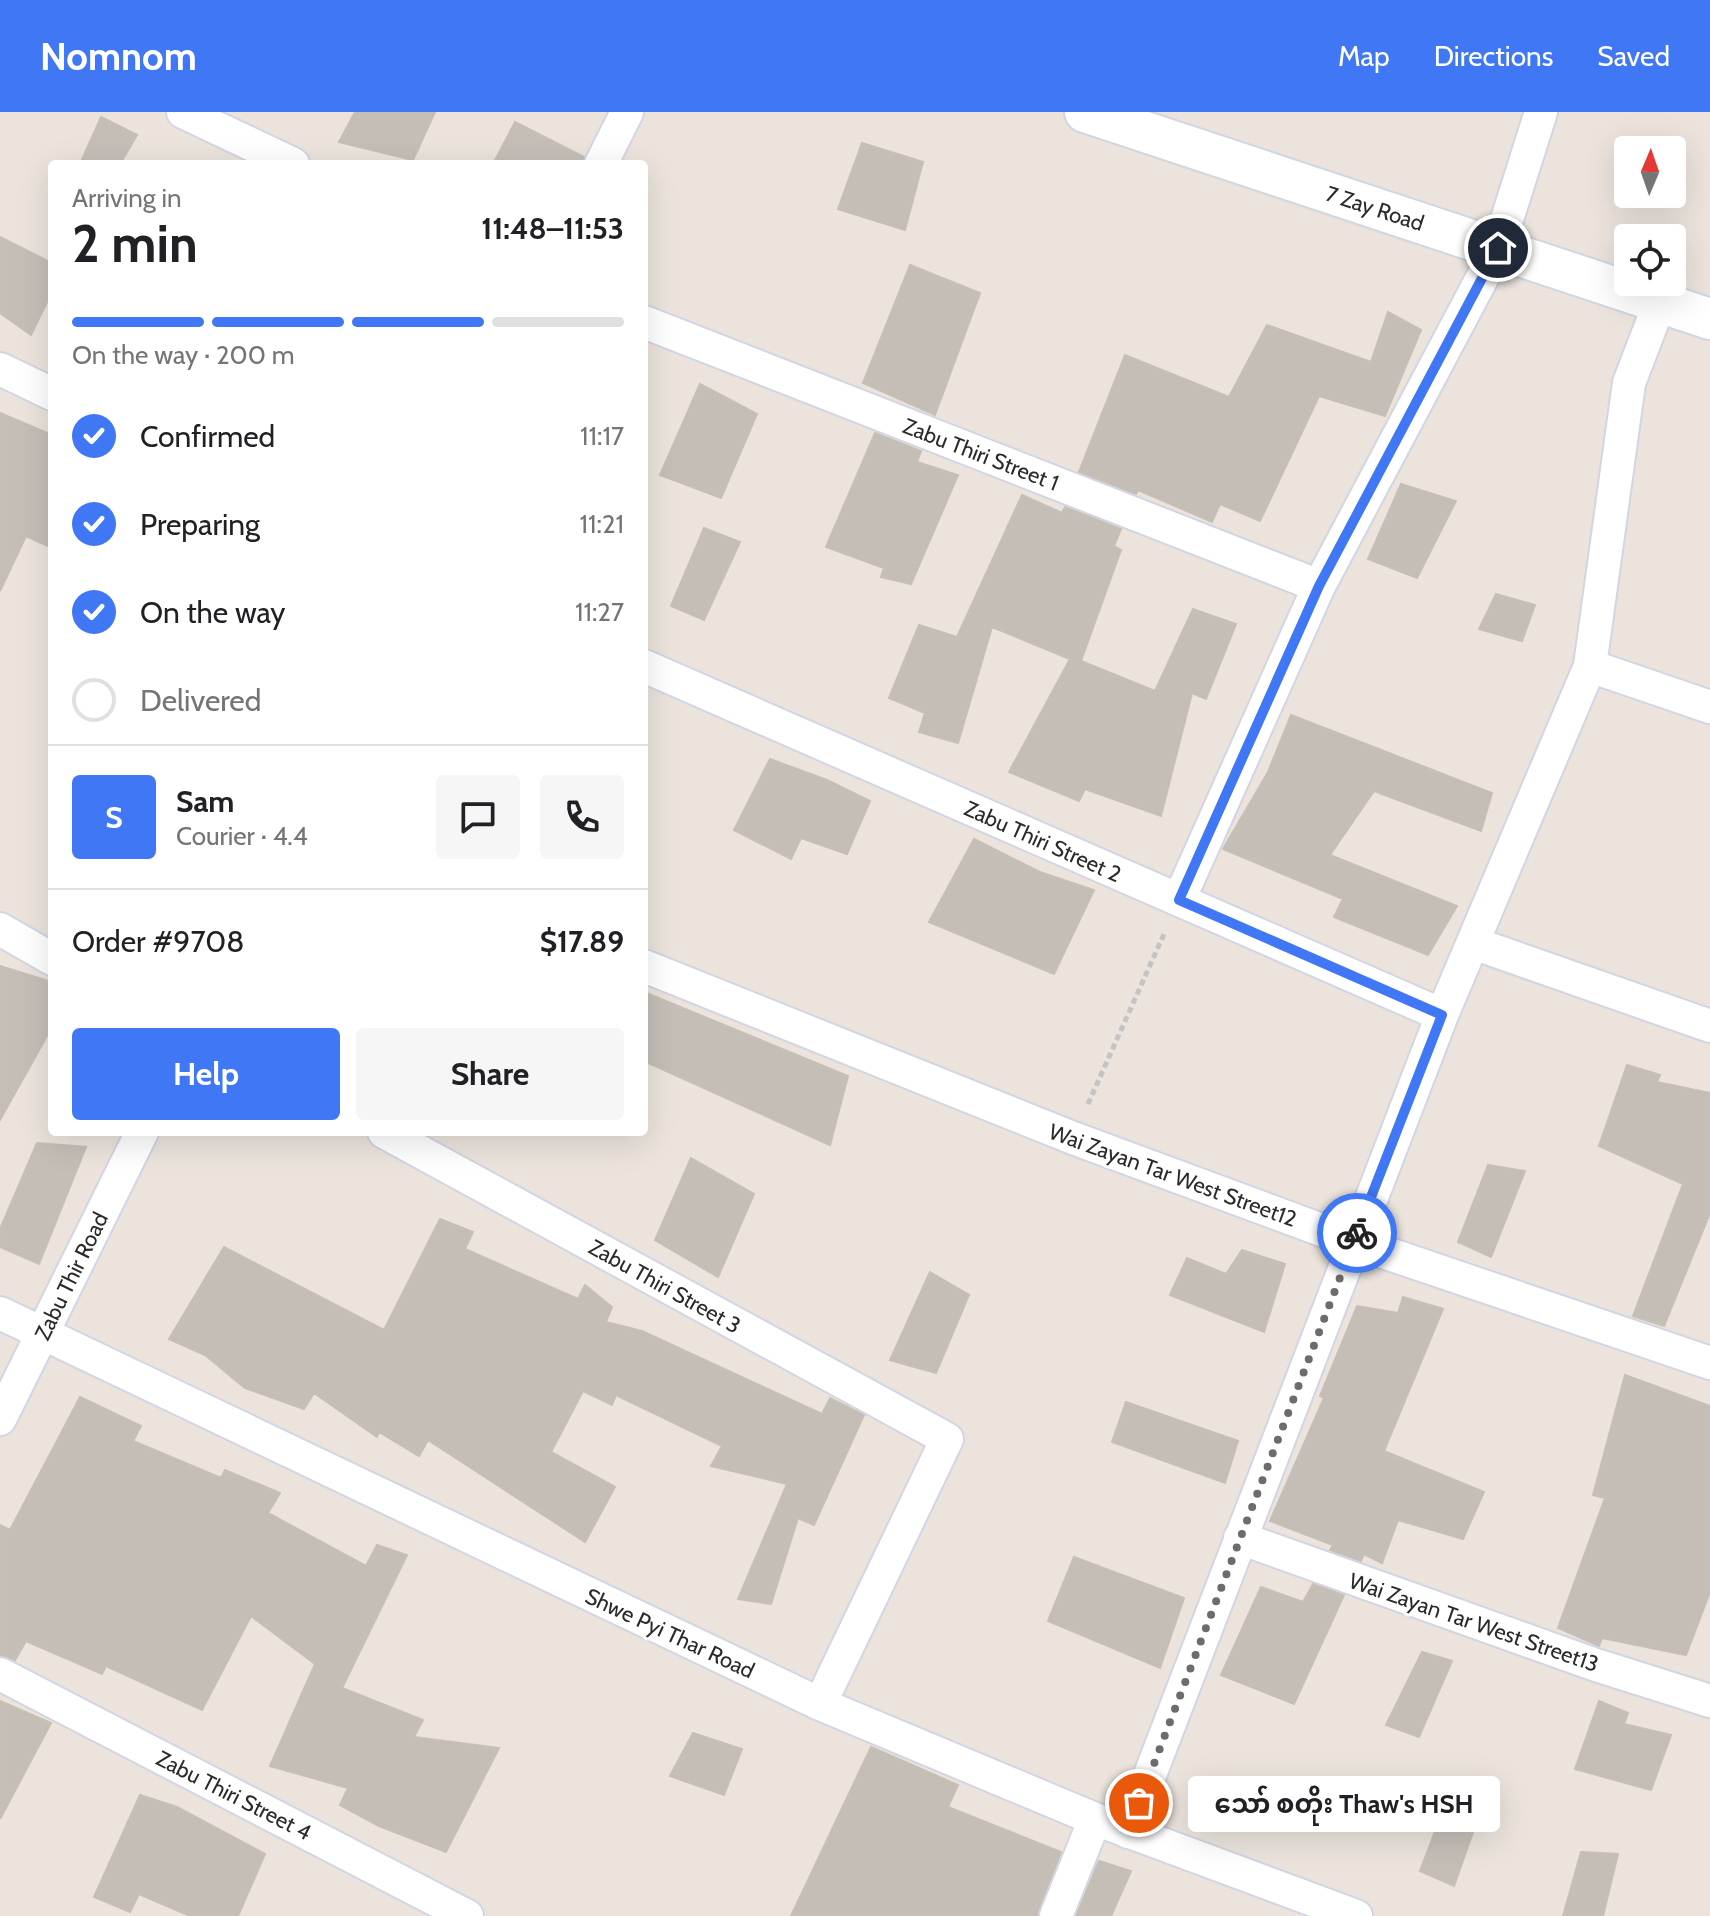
<!DOCTYPE html>
<html lang="en">
<head>
<meta charset="utf-8">
<style>
	:root { --surface:#fff; --page:#f6f6f6; --text:#202124; --muted:#757577; --line:#e0e0e0; --accent:#4077f4 }
	body { margin:0; font-family:Cabin,"Noto Sans Myanmar",sans-serif; background:var(--page); color:var(--text); height:100vh; display:flex; flex-direction:column; font-size:30px; white-space:nowrap }
	* { box-sizing:border-box; margin:0 }
	p { font-size:26px; color:var(--muted) }
	.icon { flex:none; width:44px; height:44px; fill:none; stroke:currentColor; stroke-width:2; stroke-linecap:round; stroke-linejoin:round }
	.map { position:relative; flex:1; overflow:hidden }
	.drawer { position:absolute; left:48px; top:48px; width:600px; height:976px; display:flex; flex-direction:column; background:var(--surface); border-radius:8px; box-shadow:0 8px 32px #0002 }
	.drawer>* { flex:none }
	.needle { width:52px; rotate:2deg }
	.tools { position:absolute; left:1614px; top:24px; display:grid; gap:16px }
	.tools a { display:grid; place-items:center; width:72px; height:72px; border-radius:8px; background:var(--surface); box-shadow:0 8px 32px #0002; font-size:40px }
	.pin { position:absolute; display:grid; place-items:center; width:68px; height:68px; color:#fff; margin:-34px; border:4px solid #fff; border-radius:50%; box-shadow:0 2px 8px #0007 }
	.courier { position:absolute; display:grid; place-items:center; width:80px; height:80px; margin:-40px; border:6px solid #4077f4; border-radius:50%; background:#fff; color:#222; box-shadow:0 2px 10px #0007 }
	.bubble { position:absolute; height:56px; border-radius:8px; background:var(--surface); box-shadow:0 8px 32px #0002; font-size:26px; font-weight:700; line-height:56px; text-align:center }
	.headline em { font-style:normal; font-weight:700 }
	.headline div { display:flex; flex-direction:column-reverse }
	.headline { display:flex; align-items:center; justify-content:space-between; height:136px; padding:0 24px }
	h1 { font-size:52px; font-weight:700; line-height:60px }
	.bar { display:grid; grid-template-columns:repeat(4,1fr); gap:12px 8px; align-content:center; height:96px; padding:0 24px }
	.bar i { height:10px; border-radius:6px; background:var(--line) }
	.bar .on { background:var(--accent) }
	.bar p { grid-column:span 4 }
	.line { display:flex; align-items:center; gap:20px; padding:0 24px; border-top:2px solid var(--line) }
	.line div { flex:1 }
	.round { display:grid; place-items:center; flex:none; width:84px; height:84px; border-radius:8px; background:var(--page) }
	ol { padding:0 24px; list-style:none }
	li { display:flex; align-items:center; gap:24px; height:88px }
	li p { margin-inline-start:auto }
	li .icon { padding:8px; border-radius:50%; background:var(--accent); color:#fff; stroke-width:4 }
	li:last-child { color:var(--muted) }
	li i { width:44px; height:44px; border:4px solid var(--line); border-radius:50% }
	.cta { display:flex; gap:16px; margin-top:auto; padding:16px 24px }
	.cta a { flex:1; height:92px; border-radius:8px; background:var(--accent); color:#fff; font-size:32px; font-weight:700; line-height:92px; text-align:center }
	.cta a+a { background:var(--page); color:var(--text) }
	header { display:flex; align-items:center; gap:48px; box-sizing:border-box; height:112px; padding:0 40px; background:var(--accent); color:#fff }
	header strong { font-size:38px }
	nav { display:flex; gap:44px; margin-inline-start:auto; font-size:28px }
	.map>svg:first-child { display:block }
	.building { fill:#c4beb7; stroke:#c7bfb6; stroke-width:2 }
	.lines { fill:none; stroke-linecap:round; stroke-linejoin:round }
	.minor-casing { stroke:#d1d6e2; stroke-width:36 }
	.tertiary-casing { stroke:#d1d6e2; stroke-width:44 }
	.path { stroke:#c3c3c3; stroke-width:5; stroke-dasharray:6 4; stroke-linecap:butt }
	.minor { stroke:#fff; stroke-width:32 }
	.tertiary { stroke:#fff; stroke-width:40 }
	.done { stroke:#6e6b68; stroke-width:8; stroke-dasharray:0 14.4 }
	.route { stroke:#4077f4; stroke-width:10 }
	.labels { text-anchor:middle; stroke-width:6; stroke-linejoin:round; paint-order:stroke }
	.street-label { font-size:22px; fill:#2a2a2a; stroke:#fff }
</style>
</head>
<body>
<header>
<strong>Nomnom</strong>
<nav><a>Map</a><a>Directions</a><a>Saved</a></nav>
</header>
<div class="map">
<svg width="1710" height="1804" viewBox="0 0 1710 1804">
	<rect width="100%" height="100%" fill="#ebe3dc"/>
	<path class="building" d="M 355,0 L 435,0 L 413,48 L 339,30 Z
		M 101,5 L 137,23 L 120,52 L 80,52 Z
		M 515,10 L 584,45 L 582,52 L 493,52 Z
		M 862,31 L 923,50 L 905,118 L 838,97 Z
		M 0,125 L 52,151 L 52,180 L 31,223 L 0,201 Z
		M 910,153 L 980,181 L 935,303 L 863,271 Z
		M 1388,200 L 1421,218 L 1385,304 L 1319,284 L 1260,409 L 1220,392 L 1212,410 L 1138,378 L 1136,382 L 1079,360 L 1125,243 L 1229,285 L 1267,213 L 1371,250 Z
		M 700,272 L 757,302 L 721,386 L 660,363 Z
		M 0,301 L 52,323 L 52,436 L 26,424 L 0,479 Z
		M 875,321 L 921,339 L 917,350 L 958,363 L 911,472 L 881,465 L 884,456 L 826,435 Z
		M 1401,372 L 1456,389 L 1417,466 L 1368,447 Z
		M 1022,383 L 1062,401 L 1065,395 L 1121,417 L 1114,434 L 1121,438 L 1081,549 L 1155,579 L 1193,497 L 1236,512 L 1206,587 L 1192,581 L 1161,704 L 1085,677 L 1079,689 L 1009,660 L 1070,547 L 992,515 L 958,631 L 919,620 L 925,601 L 889,586 L 919,513 L 957,525 Z
		M 704,416 L 740,430 L 704,508 L 671,494 Z
		M 1496,482 L 1535,493 L 1522,529 L 1479,517 Z
		M 1291,603 L 1492,681 L 1481,719 L 1374,679 L 1330,743 L 1457,794 L 1428,843 L 1334,805 L 1343,787 L 1223,737 L 1268,660 Z
		M 770,647 L 827,668 L 870,689 L 847,742 L 801,726 L 791,747 L 734,718 Z
		M 974,727 L 1040,760 L 1094,778 L 1054,862 L 929,810 Z
		M 0,854 L 52,870 L 52,915 L 0,1008 Z
		M 644,880 L 848,964 L 830,1033 L 644,949 Z
		M 1627,953 L 1660,963 L 1657,970 L 1710,981 L 1710,1101 L 1664,1214 L 1633,1204 L 1683,1072 L 1599,1034 Z
		M 37,1031 L 86,1035 L 39,1152 L 0,1135 L 0,1117 Z
		M 691,1046 L 754,1082 L 718,1165 L 655,1128 Z
		M 1488,1053 L 1525,1059 L 1491,1145 L 1458,1130 Z
		M 440,1107 L 473,1120 L 465,1137 L 578,1187 L 585,1173 L 612,1195 L 606,1210 L 642,1219 L 822,1302 L 830,1286 L 864,1303 L 814,1413 L 798,1406 L 771,1492 L 738,1487 L 787,1372 L 711,1354 L 722,1334 L 616,1283 L 612,1293 L 583,1279 L 551,1340 L 615,1375 L 585,1430 L 428,1328 L 419,1344 L 379,1320 L 377,1325 L 314,1281 L 304,1297 L 245,1276 L 205,1243 L 169,1227 L 224,1135 L 384,1218 Z
		M 1242,1138 L 1285,1152 L 1264,1220 L 1170,1183 L 1187,1146 L 1226,1162 Z
		M 930,1160 L 969,1183 L 936,1261 L 890,1248 Z
		M 1403,1185 L 1443,1197 L 1384,1339 L 1484,1380 L 1463,1427 L 1398,1408 L 1382,1451 L 1364,1442 L 1361,1449 L 1330,1438 L 1333,1433 L 1270,1409 L 1324,1286 L 1320,1284 L 1357,1194 L 1398,1201 Z
		M 1625,1263 L 1710,1294 L 1710,1480 L 1686,1543 L 1602,1526 L 1599,1534 L 1558,1516 L 1605,1386 L 1593,1383 Z
		M 80,1285 L 141,1314 L 133,1329 L 221,1366 L 225,1358 L 280,1381 L 268,1401 L 366,1454 L 377,1433 L 407,1443 L 342,1576 L 423,1608 L 414,1625 L 499,1636 L 446,1740 L 379,1714 L 340,1693 L 348,1676 L 270,1654 L 315,1552 L 251,1504 L 202,1598 L 106,1554 L 102,1562 L 26,1529 L 15,1548 L 0,1543 L 0,1413 L 10,1418 Z
		M 1126,1290 L 1238,1329 L 1225,1371 L 1112,1330 Z
		M 1074,1445 L 1184,1486 L 1160,1556 L 1048,1509 Z
		M 1313,1472 L 1344,1483 L 1294,1592 L 1221,1563 L 1261,1475 L 1303,1490 Z
		M 1422,1540 L 1452,1549 L 1419,1625 L 1386,1613 Z
		M 0,1589 L 51,1611 L 0,1707 Z
		M 1599,1589 L 1628,1601 L 1624,1612 L 1671,1623 L 1651,1678 L 1575,1657 Z
		M 693,1621 L 742,1637 L 724,1683 L 670,1664 Z
		M 871,1635 L 958,1673 L 948,1695 L 1061,1740 L 1037,1804 L 791,1804 Z
		M 1450,1680 L 1484,1689 L 1454,1774 L 1420,1759 Z
		M 140,1683 L 177,1695 L 265,1742 L 238,1804 L 190,1804 L 139,1782 L 130,1800 L 94,1785 Z
		M 1581,1740 L 1618,1742 L 1603,1804 L 1563,1804 Z
		M 1099,1749 L 1131,1759 L 1111,1804 L 1076,1804 Z"/>
	<g class="lines">
		<defs>
			<path id="minor" d="M 183,0 L 293,52
				M 601,52 L 627,0
				M 644,210 L 1319,474
				M 0,257 L 52,282
				M 644,554 L 1442,903
				M 1590,554 L 1710,595
				M 1179,788 L 1319,474 L 1498,136 L 1541,0
				M 0,817 L 52,847
				M 1473,831 L 1710,914
				M 644,854 L 1073,1026 L 1354,1130 L 1710,1251
				M 384,1020 L 947,1327 L 820,1592
				M 0,1201 L 820,1592 L 1095,1707 L 1356,1804
				M 0,1307 L 142,1020
				M 1240,1426 L 1596,1553 L 1710,1589
				M 0,1562 L 467,1804
				M 1128,1720 L 1442,903 L 1590,554 L 1629,271 L 1660,190
				M 1056,1804 L 1095,1707"/>
			<path id="tertiary" d="M 1085,0 L 1710,207"/>
		</defs>
		<use href="#minor" class="minor-casing"/>
		<use href="#tertiary" class="tertiary-casing"/>
		<path class="path" d="M 1088,992 L 1164,822"/>
		<use href="#minor" class="minor"/>
		<use href="#tertiary" class="tertiary"/>
	</g>
	<g class="lines">
		<path class="done" d="M 1139,1691 L 1357,1121"/>
		<path class="route" d="M 1357,1121 L 1442,903 L 1179,788 L 1319,474 L 1498,136"/>
	</g>
	<g class="labels">
		<g class="street-label">
			<text transform="translate(1375 96) rotate(18)" y="8">7 Zay Road</text>
			<text transform="translate(981 342) rotate(21)" y="8">Zabu Thiri Street 1</text>
			<text transform="translate(1043 729) rotate(24)" y="8">Zabu Thiri Street 2</text>
			<text transform="translate(1173 1063) rotate(20)" y="8">Wai Zayan Tar West Street12</text>
			<text transform="translate(71 1164) rotate(-64)" y="8">Zabu Thir Road</text>
			<text transform="translate(665 1174) rotate(29)" y="8">Zabu Thiri Street 3</text>
			<text transform="translate(1474 1510) rotate(19)" y="8">Wai Zayan Tar West Street13</text>
			<text transform="translate(670 1521) rotate(25)" y="8">Shwe Pyi Thar Road</text>
			<text transform="translate(234 1683) rotate(27)" y="8">Zabu Thiri Street 4</text>
		</g>
	</g>
</svg>
<div class="tools">
<a><svg class="needle" viewBox="-14 -14 28 28"><path d="M0-13l5 13h-10z" fill="#e53935"/><path d="M0 13l5-13h-10z" fill="#757577"/></svg></a>
<a><svg class="icon" aria-label="locate" viewBox="0 0 24 24"><circle cx="12" cy="12" r="6"/><path d="M12 2v4M12 18v4M2 12h4M18 12h4"/></svg></a>
</div>
<div class="pin" style="left:1139px;top:1691px;background:#ea580c"><svg class="icon" aria-label="bag" viewBox="0 0 24 24"><path d="M5 8h14l-1 12H6zM9 8a3 3 0 0 1 6 0"/></svg></div>
<div class="pin" style="left:1498px;top:136px;background:#1f2937"><svg class="icon" aria-label="home" viewBox="0 0 24 24"><path d="M3 11l9-7 9 7M6 9v11h12V9"/></svg></div>
<div class="courier" style="left:1357px;top:1121px"><svg class="icon" aria-label="bike" viewBox="0 0 24 24"><circle cx="6" cy="16" r="4"/><circle cx="18" cy="16" r="4"/><path d="M6 16l4-8h5l3 8M10 8l3 8H6M13 5h3"/></svg></div>
<div class="bubble" style="left:1188px;top:1664px;width:312px">သော် စတိုး Thaw's HSH</div>
<section class="drawer">
<div class="headline"><div><h1>2 min</h1><p>Arriving in</p></div><em>11:48–11:53</em></div>
<div class="bar"><i class="on"></i><i class="on"></i><i class="on"></i><i></i><p>On the way · 200 m</p></div>
<ol>
<li><svg class="icon" aria-label="check" viewBox="0 0 24 24"><path d="M5 12l5 5 9-10"/></svg>Confirmed<p>11:17</p></li>
<li><svg class="icon" aria-label="check" viewBox="0 0 24 24"><path d="M5 12l5 5 9-10"/></svg>Preparing<p>11:21</p></li>
<li><svg class="icon" aria-label="check" viewBox="0 0 24 24"><path d="M5 12l5 5 9-10"/></svg>On the way<p>11:27</p></li>
<li><i></i>Delivered</li>
</ol>
<div class="line" style="height:144px"><b class="round" style="background:var(--accent);color:#fff">S</b><div><b>Sam</b><p>Courier · 4.4</p></div><a class="round"><svg class="icon" aria-label="chat" viewBox="0 0 24 24"><path d="M4 5h16v11H9l-5 4z"/></svg></a><a class="round"><svg class="icon" aria-label="phone" viewBox="0 0 24 24"><path d="M5 4h4l2 5-3 2q2 4 5 5l2-3 5 2v4C11 20 4 13 5 4z"/></svg></a></div>
<div class="line" style="height:104px"><div>Order #9708</div><b>$17.89</b></div>
<div class="cta"><a>Help</a><a>Share</a></div>
</section>
</div>
</body>
</html>
